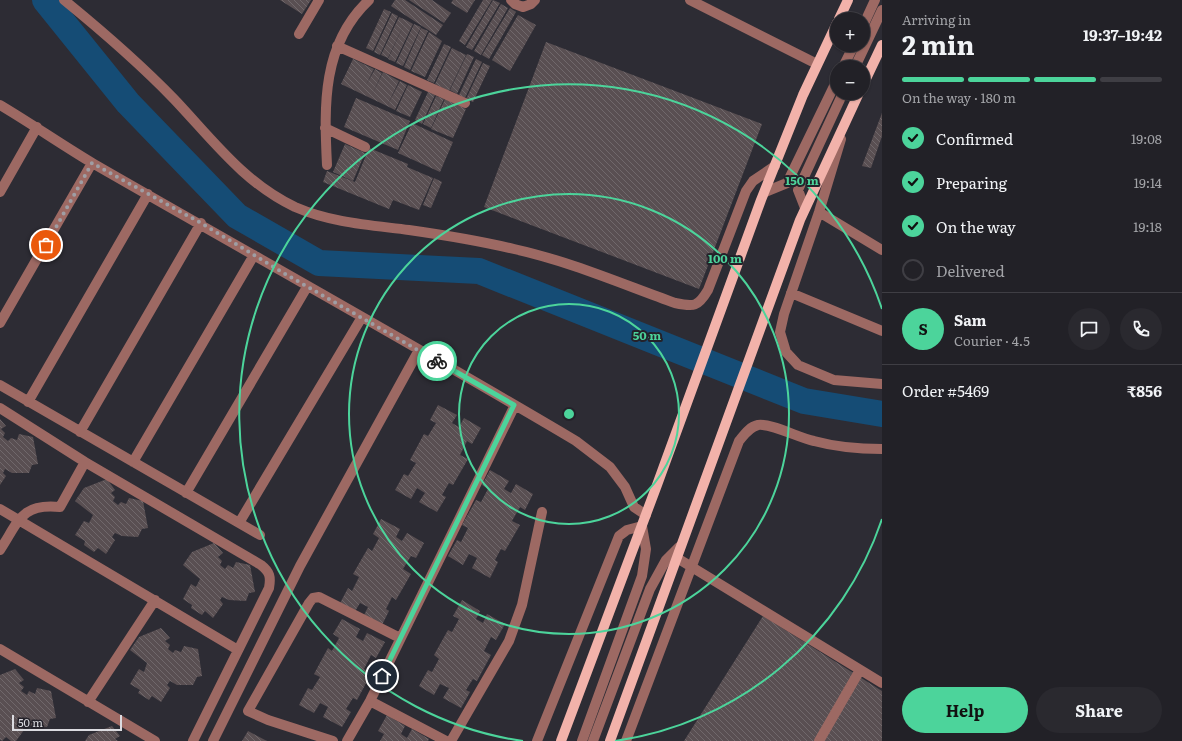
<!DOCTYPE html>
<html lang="en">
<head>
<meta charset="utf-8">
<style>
	:root { --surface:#222127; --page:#2a292f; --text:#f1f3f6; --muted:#a2a3a7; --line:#3f3e44; --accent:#4cd49b }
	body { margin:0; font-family:Literata,serif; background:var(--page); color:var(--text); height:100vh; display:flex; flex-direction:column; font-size:15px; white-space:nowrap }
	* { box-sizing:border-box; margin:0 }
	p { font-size:13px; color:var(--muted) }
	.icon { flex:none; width:22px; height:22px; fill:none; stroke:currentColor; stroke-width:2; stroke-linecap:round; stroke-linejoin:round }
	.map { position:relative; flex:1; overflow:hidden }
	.side { display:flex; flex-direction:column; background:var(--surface); width:300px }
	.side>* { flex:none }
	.buttons { position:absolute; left:830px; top:12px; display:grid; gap:8px }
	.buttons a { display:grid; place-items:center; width:40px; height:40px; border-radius:50%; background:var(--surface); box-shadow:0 1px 3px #0004,0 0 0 1px var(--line); font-size:20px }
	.scale { position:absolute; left:12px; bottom:10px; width:110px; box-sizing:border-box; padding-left:4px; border:2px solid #dcdce1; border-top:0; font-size:11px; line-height:14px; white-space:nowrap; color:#dcdce1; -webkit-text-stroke:3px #24222a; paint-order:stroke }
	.pin { position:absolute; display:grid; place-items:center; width:34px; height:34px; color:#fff; margin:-17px; border:2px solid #fff; border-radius:50%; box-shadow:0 1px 4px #0007 }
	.courier { position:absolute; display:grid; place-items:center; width:40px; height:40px; margin:-20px; border:3px solid #4cd49b; border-radius:50%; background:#fff; color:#222; box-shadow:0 1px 5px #0007 }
	.overview em { font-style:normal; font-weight:700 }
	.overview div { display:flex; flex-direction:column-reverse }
	.overview { display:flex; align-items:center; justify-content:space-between; height:68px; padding:0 20px }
	h1 { font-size:26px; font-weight:700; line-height:30px }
	.bar { display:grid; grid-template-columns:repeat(4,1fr); gap:6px 4px; align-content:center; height:48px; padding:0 20px }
	.bar i { height:5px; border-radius:3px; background:var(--line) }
	.bar .selected { background:var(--accent) }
	.bar p { grid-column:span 4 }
	.line { display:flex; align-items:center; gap:10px; padding:0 20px; border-top:1px solid var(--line) }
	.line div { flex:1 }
	.round { display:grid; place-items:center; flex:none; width:42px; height:42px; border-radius:21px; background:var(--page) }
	ol { padding:0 20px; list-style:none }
	li { display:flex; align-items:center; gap:12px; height:44px }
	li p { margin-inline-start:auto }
	li .icon { padding:4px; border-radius:50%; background:var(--accent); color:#111; stroke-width:4 }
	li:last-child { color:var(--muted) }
	li i { width:22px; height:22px; border:2px solid var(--line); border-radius:50% }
	.action { display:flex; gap:8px; margin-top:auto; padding:8px 20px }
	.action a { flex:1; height:46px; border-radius:24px; background:var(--accent); color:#111; font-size:16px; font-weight:700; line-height:46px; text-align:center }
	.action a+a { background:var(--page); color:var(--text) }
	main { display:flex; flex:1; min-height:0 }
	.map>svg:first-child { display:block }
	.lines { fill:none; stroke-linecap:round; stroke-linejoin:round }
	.river { stroke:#154c75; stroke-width:26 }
	.building { fill:url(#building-back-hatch) }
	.minor { stroke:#9d6963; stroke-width:10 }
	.major { stroke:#f2b2aa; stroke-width:10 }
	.done { stroke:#9f9ea4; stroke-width:4; stroke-dasharray:0 7.2 }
	.route { stroke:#4cd49b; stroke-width:5 }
	.ring { fill:none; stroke:#4cd49b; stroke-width:2 }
	.centre { fill:#4cd49b; stroke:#24222a; stroke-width:2 }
	.ring-label { font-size:12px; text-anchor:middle; font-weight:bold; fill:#4cd49b; stroke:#24222a; stroke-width:4; stroke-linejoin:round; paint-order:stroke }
</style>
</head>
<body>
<main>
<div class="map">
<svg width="882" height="741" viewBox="0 0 882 741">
	<defs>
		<pattern id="building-back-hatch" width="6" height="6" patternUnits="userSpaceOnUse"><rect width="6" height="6" fill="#594f52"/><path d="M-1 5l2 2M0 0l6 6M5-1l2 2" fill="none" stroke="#70686b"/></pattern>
	</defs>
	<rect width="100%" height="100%" fill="#2d2c34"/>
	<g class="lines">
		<path class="river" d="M 45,0 L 128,103 L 237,216 L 319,263 L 479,271 L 804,401 L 882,414"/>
	</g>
	<path class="building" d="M 280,0 L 311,0 L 302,14 Z
		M 395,0 L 405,0 L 443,25 L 436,35 L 391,6 Z
		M 409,0 L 432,0 L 451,13 L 444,23 Z
		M 453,0 L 475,0 L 467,13 L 451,3 Z
		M 483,0 L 492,0 L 465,45 L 459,41 Z
		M 493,0 L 500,3 L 472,50 L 466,47 Z
		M 501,4 L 508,8 L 481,55 L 474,51 Z
		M 510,8 L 516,12 L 489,59 L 482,55 Z
		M 384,9 L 391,12 L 373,51 L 366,48 Z
		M 392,13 L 398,16 L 380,55 L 374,52 Z
		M 518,15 L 536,25 L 510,71 L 492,60 Z
		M 399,17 L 406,20 L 388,58 L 381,55 Z
		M 406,20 L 413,24 L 395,62 L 388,59 Z
		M 414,24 L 421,27 L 403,66 L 396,63 Z
		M 421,28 L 428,31 L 410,70 L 404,67 Z
		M 429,32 L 442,41 L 425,77 L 411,71 Z
		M 546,42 L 762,124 L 699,289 L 484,207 Z
		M 444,44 L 451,47 L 434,83 L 427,80 Z
		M 452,48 L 466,55 L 449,91 L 435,84 Z
		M 467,54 L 474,57 L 457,94 L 450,90 Z
		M 353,59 L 374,69 L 366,85 L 375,69 L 382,73 L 372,95 L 383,72 L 399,81 L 387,106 L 341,84 Z
		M 476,59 L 482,62 L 465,98 L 459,95 Z
		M 483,63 L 490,66 L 473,102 L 466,99 Z
		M 400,81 L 407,85 L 395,110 L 387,106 Z
		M 408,85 L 422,92 L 410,117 L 396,111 Z
		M 428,92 L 435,95 L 422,124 L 415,120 Z
		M 436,96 L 444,99 L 431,128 L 423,124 Z
		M 356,98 L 410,121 L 398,150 L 344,127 Z
		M 445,99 L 466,109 L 453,138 L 431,129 Z
		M 882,113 L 882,136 L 871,168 L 862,166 Z
		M 412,123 L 453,142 L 440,172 L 398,153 Z
		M 345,144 L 365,153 L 353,181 L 333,172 Z
		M 369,148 L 408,164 L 407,167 L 433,178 L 419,210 L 393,200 L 389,209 L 323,182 L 327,171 L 355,182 Z
		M 434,178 L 442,182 L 431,208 L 423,205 Z
		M 438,405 L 457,415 L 452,423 L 459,427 L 464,418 L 481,428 L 472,444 L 467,441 L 460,455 L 468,459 L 453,485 L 449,483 L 442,495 L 446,497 L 437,512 L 419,502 L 425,493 L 417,488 L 411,499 L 395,490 L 404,474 L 408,476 L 416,463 L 410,460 L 424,434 L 428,436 L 436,423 L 430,420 Z
		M 0,419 L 6,426 L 1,429 L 5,433 L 3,437 L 8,441 L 11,438 L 17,440 L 19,434 L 33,437 L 38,464 L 32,465 L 29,473 L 12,473 L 5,469 L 3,473 L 6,476 L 0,485 Z
		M 490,470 L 509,481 L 504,489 L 511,493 L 516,484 L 533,494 L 525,510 L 520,507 L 512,521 L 520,525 L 505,551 L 501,549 L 495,560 L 498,562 L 490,578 L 472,568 L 477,558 L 469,554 L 463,565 L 448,556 L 457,540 L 461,542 L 468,528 L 462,525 L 476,500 L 481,502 L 488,489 L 482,485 Z
		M 107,479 L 115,490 L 111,493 L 115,497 L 113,501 L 118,505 L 121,502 L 126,504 L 129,498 L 143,501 L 148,528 L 142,529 L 138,537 L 122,536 L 115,533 L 112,537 L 115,540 L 106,554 L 98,548 L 94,552 L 84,545 L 85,541 L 75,535 L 84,521 L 89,523 L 93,515 L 75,501 L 84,488 Z
		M 381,519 L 400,529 L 396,537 L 402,541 L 407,533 L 424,543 L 416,558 L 411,556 L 403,569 L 411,574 L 396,600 L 392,597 L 386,609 L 389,611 L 381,627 L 363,617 L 368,607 L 360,603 L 354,613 L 339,605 L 348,588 L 352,591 L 359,577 L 353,574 L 368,548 L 372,551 L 379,538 L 373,534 Z
		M 214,543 L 223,553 L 218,557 L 222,561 L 220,565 L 225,569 L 228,565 L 233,568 L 236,562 L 250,565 L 255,592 L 249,593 L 246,601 L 229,600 L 222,597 L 220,600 L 223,604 L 213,618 L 205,611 L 202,615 L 191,608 L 192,605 L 183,599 L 191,584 L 196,587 L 200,579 L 183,565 L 192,552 Z
		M 462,600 L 480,611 L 476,619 L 483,623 L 487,614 L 505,624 L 496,640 L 491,637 L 484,651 L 491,655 L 477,681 L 473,679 L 466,690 L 470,692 L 461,708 L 443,698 L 449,688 L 440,684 L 434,695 L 419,686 L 428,670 L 432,672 L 439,659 L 434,655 L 448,630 L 452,632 L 459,619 L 453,616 Z
		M 763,616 L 882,691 L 882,741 L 684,741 Z
		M 342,619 L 360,629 L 356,637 L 363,641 L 367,633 L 385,642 L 376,658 L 371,655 L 364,669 L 371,674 L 357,700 L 353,698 L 346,709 L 351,712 L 342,727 L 323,717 L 328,707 L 320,703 L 314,713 L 299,705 L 308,688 L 312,690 L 320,677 L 314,674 L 328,648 L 332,651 L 339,638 L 333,634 Z
		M 161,628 L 170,638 L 165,641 L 170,645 L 168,649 L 173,653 L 175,650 L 181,652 L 184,646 L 198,649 L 202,676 L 197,677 L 193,685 L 177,685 L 170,681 L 167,685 L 170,688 L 161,702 L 152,696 L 149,700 L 138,693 L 140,690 L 130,684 L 139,669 L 144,672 L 147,663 L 130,650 L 139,637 Z
		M 15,669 L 24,680 L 19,683 L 24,687 L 21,691 L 27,695 L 29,691 L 35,694 L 37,688 L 51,691 L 56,718 L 50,719 L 47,727 L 31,726 L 24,723 L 21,726 L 24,730 L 16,741 L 11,741 L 6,737 L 2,741 L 0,740 L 0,675 Z
		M 387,715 L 405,726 L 401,734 L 407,738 L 412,729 L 429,739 L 428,741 L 380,741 L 384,734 L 378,731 Z
		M 112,726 L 120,736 L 115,739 L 118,741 L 85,741 L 89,735 Z
		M 248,731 L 267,741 L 242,741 Z"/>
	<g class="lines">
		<path class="minor" d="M 64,0 C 102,31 140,64 174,99 C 212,139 244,183 295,207 C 332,223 370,225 409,230 C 444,235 480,241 514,249 C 569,261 622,284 675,303 C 694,307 698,307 708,290 L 746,191 L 753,181 L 775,166
			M 511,0 L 515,4 L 523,7 L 531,4 L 535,0
			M 690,0 L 817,64
			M 863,26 L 875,0
			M 299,34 L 319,0
			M 337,46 L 465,103
			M 843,67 L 854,45
			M 855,67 L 882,10
			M 0,105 C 32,124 62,145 94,164 C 254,256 416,346 576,441 L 610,467 L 625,487 L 634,507 L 646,515
			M 325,128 L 365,147
			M 841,139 L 819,212 L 784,314 L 780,332 L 786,352 L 798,365 L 834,380 L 882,384
			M 327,165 C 324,105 322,44 369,0
			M 0,192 L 37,127
			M 765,192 L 787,183 L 837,80
			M 805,208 L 798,190 L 843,93
			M 819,212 L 882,250
			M 791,293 L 882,331
			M 0,323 L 92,163
			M 0,385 L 260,535
			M 28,402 L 148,194
			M 0,408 L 85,462 L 261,565 C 270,572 271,577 269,588 L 193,741
			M 80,432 L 201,223
			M 133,462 L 254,255
			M 186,493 L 307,287
			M 0,509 L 238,650
			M 239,523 L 362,317
			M 0,550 C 19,521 21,503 60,507 L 85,462
			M 677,558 L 882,683
			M 0,649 L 155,741
			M 370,701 L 446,741
			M 88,702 L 155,600
			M 213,741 L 300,566 L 419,350
			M 333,741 L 268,720 L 248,711 L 309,603 L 313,598 L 319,597 L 400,638
			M 347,741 L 370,701 L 515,405
			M 451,741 L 509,641 L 522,605 L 542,512
			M 537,741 L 619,536 L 627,530 L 642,526 L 646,549 L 642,576 L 582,741
			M 593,741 L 650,589 L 666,560 L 679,547
			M 626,741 L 739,441 C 744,435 749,427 758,425 C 771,423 799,438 814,441 C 836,447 859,449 882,449
			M 819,741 L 860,670"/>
		<path class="major" d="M 839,19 L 848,0
			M 863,85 L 882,45
			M 561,741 L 657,485 L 761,200 L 803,95 L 837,23
			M 610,741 L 800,220 L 859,93"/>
	</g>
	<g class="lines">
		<path class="done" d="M 46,245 L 92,163 L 201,223 L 287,275 L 437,361"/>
		<path class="route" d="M 382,676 L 514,405 L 437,361"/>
	</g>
	<g class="ring">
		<circle cx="569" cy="414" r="110"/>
		<circle cx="569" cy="414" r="220"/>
		<path d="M882 519A330 330 0 0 1 615 741M523 741A330 330 0 1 1 882 309"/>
	</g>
	<circle cx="569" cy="414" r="6" class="centre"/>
	<g class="ring-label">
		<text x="802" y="185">150 m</text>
		<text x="725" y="263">100 m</text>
		<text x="647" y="340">50 m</text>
	</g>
</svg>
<div class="buttons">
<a>+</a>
<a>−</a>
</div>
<div class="scale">50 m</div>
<div class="pin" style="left:46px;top:245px;background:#ea580c"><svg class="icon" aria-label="bag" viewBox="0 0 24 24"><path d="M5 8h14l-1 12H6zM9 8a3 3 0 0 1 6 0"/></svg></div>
<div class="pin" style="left:382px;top:676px;background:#1f2937"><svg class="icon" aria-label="home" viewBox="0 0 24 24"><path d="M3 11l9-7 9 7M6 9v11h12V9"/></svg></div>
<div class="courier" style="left:437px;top:361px"><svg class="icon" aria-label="bike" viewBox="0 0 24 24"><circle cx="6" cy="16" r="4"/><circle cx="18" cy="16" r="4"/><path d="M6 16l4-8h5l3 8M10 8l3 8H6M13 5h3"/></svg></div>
</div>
<section class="side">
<div class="overview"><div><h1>2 min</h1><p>Arriving in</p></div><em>19:37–19:42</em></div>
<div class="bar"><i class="selected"></i><i class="selected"></i><i class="selected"></i><i></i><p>On the way · 180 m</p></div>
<ol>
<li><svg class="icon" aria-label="check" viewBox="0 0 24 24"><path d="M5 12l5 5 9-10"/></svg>Confirmed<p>19:08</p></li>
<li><svg class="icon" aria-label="check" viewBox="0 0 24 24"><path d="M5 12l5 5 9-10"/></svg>Preparing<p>19:14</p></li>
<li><svg class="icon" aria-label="check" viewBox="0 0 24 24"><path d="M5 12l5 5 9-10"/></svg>On the way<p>19:18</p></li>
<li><i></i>Delivered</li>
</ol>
<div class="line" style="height:72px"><b class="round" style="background:var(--accent);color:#111">S</b><div><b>Sam</b><p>Courier · 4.5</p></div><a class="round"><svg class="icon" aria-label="chat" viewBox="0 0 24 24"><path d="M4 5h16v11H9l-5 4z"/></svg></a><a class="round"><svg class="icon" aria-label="phone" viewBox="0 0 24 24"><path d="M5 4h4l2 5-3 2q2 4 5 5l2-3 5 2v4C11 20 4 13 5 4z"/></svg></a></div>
<div class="line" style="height:52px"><div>Order #5469</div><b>₹856</b></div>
<div class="action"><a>Help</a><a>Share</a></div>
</section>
</main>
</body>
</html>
